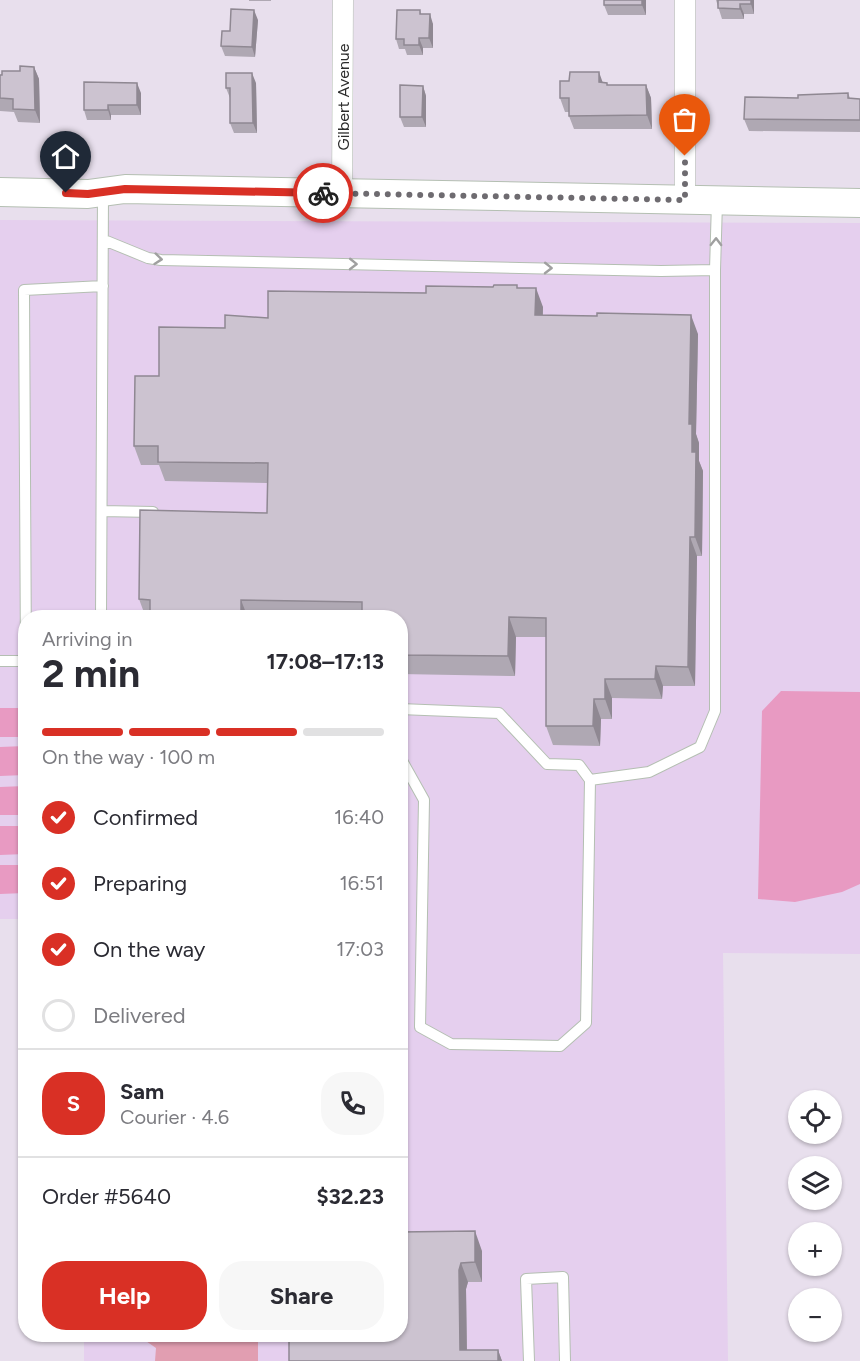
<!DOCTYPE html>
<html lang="en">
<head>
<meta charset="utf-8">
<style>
	:root { --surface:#fff; --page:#f7f7f7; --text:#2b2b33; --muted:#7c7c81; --line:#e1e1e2; --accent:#d93025 }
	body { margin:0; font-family:Figtree,sans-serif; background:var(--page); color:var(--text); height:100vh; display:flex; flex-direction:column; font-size:22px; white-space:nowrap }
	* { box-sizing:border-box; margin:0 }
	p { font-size:20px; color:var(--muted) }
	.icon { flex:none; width:33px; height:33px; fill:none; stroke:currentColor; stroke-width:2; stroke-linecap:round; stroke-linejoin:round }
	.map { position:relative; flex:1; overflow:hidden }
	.side { position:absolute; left:18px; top:610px; width:390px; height:732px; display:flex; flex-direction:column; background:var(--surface); border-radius:24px; box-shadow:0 2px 4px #0004 }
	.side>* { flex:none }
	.controls { position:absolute; left:788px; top:1090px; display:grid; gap:12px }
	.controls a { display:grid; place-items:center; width:54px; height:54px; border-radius:50%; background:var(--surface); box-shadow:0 2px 4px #0004; font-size:30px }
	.pin { position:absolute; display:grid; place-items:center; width:51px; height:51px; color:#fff; margin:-62px -26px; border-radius:50% 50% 50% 0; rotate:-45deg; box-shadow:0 0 6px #0007 }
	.pin .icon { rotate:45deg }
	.courier { position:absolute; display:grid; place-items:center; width:60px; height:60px; margin:-30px; border:4px solid #d93025; border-radius:50%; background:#fff; color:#222; box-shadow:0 2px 8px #0007 }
	.summary em { font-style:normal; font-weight:700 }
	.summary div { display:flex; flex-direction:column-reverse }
	.summary { display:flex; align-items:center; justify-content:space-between; height:102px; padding:0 24px }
	h1 { font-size:39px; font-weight:700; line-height:45px }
	.bar { display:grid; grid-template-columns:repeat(4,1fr); gap:9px 6px; align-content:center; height:72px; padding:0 24px }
	.bar i { height:8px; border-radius:4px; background:var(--line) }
	.bar .selected { background:var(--accent) }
	.bar p { grid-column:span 4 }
	.line { display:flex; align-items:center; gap:15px; padding:0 24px; border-top:2px solid var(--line) }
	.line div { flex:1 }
	.round { display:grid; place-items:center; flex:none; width:63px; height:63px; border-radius:24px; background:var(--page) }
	ol { padding:0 24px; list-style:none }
	li { display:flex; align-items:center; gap:18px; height:66px }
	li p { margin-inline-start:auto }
	li .icon { padding:6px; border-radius:50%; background:var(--accent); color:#fff; stroke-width:4 }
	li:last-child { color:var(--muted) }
	li i { width:33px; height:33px; border:3px solid var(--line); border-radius:50% }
	.cta { display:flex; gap:12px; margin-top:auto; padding:12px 24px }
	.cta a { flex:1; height:69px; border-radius:24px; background:var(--accent); color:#fff; font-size:24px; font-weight:700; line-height:69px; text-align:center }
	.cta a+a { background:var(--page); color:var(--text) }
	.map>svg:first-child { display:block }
	.education { fill:#e5cfee }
	.green { fill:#e19eb1 }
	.pitch { fill:#e89ac2 }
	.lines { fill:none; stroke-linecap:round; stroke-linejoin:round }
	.service-casing { stroke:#b4bfb2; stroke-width:12 }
	.minor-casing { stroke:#b4bfb2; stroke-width:21 }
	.secondary-casing { stroke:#b4bfb2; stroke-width:30 }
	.service { stroke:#fff; stroke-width:10 }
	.minor { stroke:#fff; stroke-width:20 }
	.secondary { stroke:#fff; stroke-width:28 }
	.wall { fill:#afa8b3 }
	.shaded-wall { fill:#8f8892 }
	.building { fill:#ccc3d0; stroke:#8f8892; stroke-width:1.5 }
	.oneway { stroke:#a0a0a0 }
	.done { stroke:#6e6b70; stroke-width:6; stroke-dasharray:0 10.8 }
	.route { stroke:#d93025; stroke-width:8 }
	.labels { text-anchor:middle; stroke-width:4.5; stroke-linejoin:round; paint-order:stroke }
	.street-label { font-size:16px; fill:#2c2c2c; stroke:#fff }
</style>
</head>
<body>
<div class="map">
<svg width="860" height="1361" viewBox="0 0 860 1361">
	<rect width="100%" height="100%" fill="#e8dfed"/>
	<path class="education" d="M 0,220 L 860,223 L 860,954 L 723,953 L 728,1361 L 84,1361 L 84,1335 L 400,1335 L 400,618 L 26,618 L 25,919 L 0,919 Z"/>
	<path class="green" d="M 143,1335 L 258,1335 L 258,1361 L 155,1361 L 156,1348 L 143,1339 Z"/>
	<path class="pitch" d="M 781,691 L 860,692 L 860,884 L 842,892 L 795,902 L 758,899 L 762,711 Z
		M 0,708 L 25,708 L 25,737 L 0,737 Z
		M 25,746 L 25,775 L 0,776 L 0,747 Z
		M 25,786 L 25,815 L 0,815 L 0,787 Z
		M 0,826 L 25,826 L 25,854 L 0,855 Z
		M 0,865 L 25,865 L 25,893 L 0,894 Z"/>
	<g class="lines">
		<defs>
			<path id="service" d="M 104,240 L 148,258 L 161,260 L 661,271 L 715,270 L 717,202
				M 102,511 L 153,512
				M 101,618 L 103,192
				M 0,661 L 26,661 L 24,290 L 103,286
				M 400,709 L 499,713 L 547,764 L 579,765 L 590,780
				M 400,757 L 424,800 L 420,1027 L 451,1044 L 560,1046 L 586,1023 L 590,780 L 649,772 L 700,747 L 715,711 L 715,270
				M 529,1361 L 526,1279 L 563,1277 L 565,1361"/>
			<path id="minor" d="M 685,0 L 685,200
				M 342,194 L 343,0"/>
			<path id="secondary" d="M 0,192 L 88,194 L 125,189 L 860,203"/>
		</defs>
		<use href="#service" class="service-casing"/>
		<use href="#minor" class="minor-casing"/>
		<use href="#secondary" class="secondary-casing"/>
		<use href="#service" class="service"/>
		<use href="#minor" class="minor"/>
		<use href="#secondary" class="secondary"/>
	</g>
	<path class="wall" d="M 249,0 L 271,0 L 271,1 L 249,1 Z
		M 646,0 L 646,15 L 608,15 L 604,5 Z
		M 716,0 L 754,0 L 754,14 L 744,14 L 744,19 L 722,19 Z
		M 420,10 L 421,14 L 433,24 L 433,48 L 423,48 L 423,55 L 407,55 L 405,49 L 399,49 L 396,39 Z
		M 258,20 L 255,57 L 225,56 L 221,46 L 230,31 Z
		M 34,67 L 39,79 L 40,123 L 18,122 L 14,112 L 0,111 L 0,75 L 20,71 Z
		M 256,83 L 257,133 L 234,133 L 230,123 L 230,98 L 226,88 Z
		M 603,83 L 608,85 L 646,85 L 651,98 L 652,129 L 574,129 L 569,116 L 569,112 L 565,112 L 560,98 Z
		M 423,86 L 426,96 L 426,127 L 404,127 L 400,117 Z
		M 141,93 L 141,115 L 111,115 L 111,120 L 87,120 L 84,110 Z
		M 848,93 L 850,98 L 860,99 L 860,132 L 749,131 L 744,119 L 798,98 Z
		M 518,288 L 543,307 L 543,315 L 698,334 L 696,434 L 699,443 L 699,461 L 703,471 L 702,556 L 697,556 L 695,686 L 663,686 L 662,699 L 612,698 L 612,719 L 601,719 L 600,746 L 553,745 L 546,726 L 546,637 L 516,637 L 515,676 L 400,674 L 400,618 L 146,618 L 139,599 L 267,513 L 267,483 L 165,481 L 159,465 L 141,465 L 134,446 L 159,376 L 225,328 L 268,318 L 426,293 Z
		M 400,1232 L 482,1251 L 482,1282 L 468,1282 L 466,1289 L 467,1350 L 498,1350 L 502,1361 L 289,1361 Z"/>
	<path class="shaded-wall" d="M 642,0 L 646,0 L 646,15 L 642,5 Z
		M 751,0 L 754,0 L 754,14 L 751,4 Z
		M 740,4 L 744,14 L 744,19 L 740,9 Z
		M 254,10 L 258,20 L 255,57 L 252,47 Z
		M 430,14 L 433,24 L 433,48 L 429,38 Z
		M 419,38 L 423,48 L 423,55 L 419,45 Z
		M 34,67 L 39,79 L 40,123 L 35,110 Z
		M 599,72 L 604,86 L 599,82 Z
		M 252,73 L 256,83 L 257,133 L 253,123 Z
		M 137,83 L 141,93 L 141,115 L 137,105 Z
		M 646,85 L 651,98 L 652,129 L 647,115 Z
		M 423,86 L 426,96 L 426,127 L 422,117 Z
		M 108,105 L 111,115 L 111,120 L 108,110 Z
		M 536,288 L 543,307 L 542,334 L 535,315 Z
		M 691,315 L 698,334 L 696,434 L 699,443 L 699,461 L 703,471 L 702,556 L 695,537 L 692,452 L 689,424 Z
		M 690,537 L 697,556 L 695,686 L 688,667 Z
		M 241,600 L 248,618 L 241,618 Z
		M 509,617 L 516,637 L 515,676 L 508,656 Z
		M 656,666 L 663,686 L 662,699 L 655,679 Z
		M 605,679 L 612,698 L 612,719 L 605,699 Z
		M 594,699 L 601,719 L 600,746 L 593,726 Z
		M 475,1231 L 482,1251 L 482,1282 L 475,1262 Z
		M 461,1263 L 468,1282 L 466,1289 L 467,1361 L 460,1350 L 459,1270 Z
		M 498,1350 L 502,1361 L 498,1361 Z"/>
	<path class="building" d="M 604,0 L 642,0 L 642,5 L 604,5 Z
		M 718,0 L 751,0 L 751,4 L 740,4 L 740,9 L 718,8 Z
		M 231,9 L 254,10 L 252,47 L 221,46 L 222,31 L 230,31 Z
		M 397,10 L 420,10 L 420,14 L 430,14 L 429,38 L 419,38 L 419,45 L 404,45 L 404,39 L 396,39 Z
		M 20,66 L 34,67 L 35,110 L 13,109 L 13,99 L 0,98 L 0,75 L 2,75 L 2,71 L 20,71 Z
		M 570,72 L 599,72 L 599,82 L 607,83 L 607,85 L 646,85 L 647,115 L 569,116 L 569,98 L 560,98 L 560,81 L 569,81 Z
		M 226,73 L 252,73 L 253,123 L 230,123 L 230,88 L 226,88 Z
		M 84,82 L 137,83 L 137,105 L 108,105 L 108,110 L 84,110 Z
		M 400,85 L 423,86 L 422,117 L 400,117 Z
		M 848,93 L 848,98 L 860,99 L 860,120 L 744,119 L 745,97 L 798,98 L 798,95 Z
		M 494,285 L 517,285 L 517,288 L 536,288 L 535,315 L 597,316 L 597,313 L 691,315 L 689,424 L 692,424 L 692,452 L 696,452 L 695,537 L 690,537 L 688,667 L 656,666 L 655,679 L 605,679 L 605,699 L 594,699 L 593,726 L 546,726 L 546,618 L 509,617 L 508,656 L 400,655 L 400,618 L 362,618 L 362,602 L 241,600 L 241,618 L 160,618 L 160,614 L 150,614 L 150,600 L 139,599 L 140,510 L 267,513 L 268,463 L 158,462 L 158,446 L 134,446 L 135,376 L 159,376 L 159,327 L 225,328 L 225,315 L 268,318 L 268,291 L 426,293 L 426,286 L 493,287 Z
		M 475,1231 L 475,1262 L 461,1263 L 459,1270 L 460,1350 L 498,1350 L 498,1361 L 289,1361 L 289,1335 L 400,1335 L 400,1232 Z"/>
	<defs><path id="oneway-chevron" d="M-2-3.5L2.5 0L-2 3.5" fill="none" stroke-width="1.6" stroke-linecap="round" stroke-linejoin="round" transform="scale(1.5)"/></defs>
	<g class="oneway">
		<use href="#oneway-chevron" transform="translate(716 242) rotate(-89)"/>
		<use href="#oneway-chevron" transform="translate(158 259) rotate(6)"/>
		<use href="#oneway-chevron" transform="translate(353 264) rotate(1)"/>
		<use href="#oneway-chevron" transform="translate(548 268) rotate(1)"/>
	</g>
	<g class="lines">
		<path class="done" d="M 323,193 L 685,200 L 685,156"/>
		<path class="route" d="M 66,193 L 88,194 L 125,189 L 323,193"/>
	</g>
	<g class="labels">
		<g class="street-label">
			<text transform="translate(343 97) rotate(-90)" y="6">Gilbert Avenue</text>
		</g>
	</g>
</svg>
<div class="controls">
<a><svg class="icon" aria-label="locate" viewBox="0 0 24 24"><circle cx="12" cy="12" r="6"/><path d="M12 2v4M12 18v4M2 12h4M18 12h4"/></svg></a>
<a><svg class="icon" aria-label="layers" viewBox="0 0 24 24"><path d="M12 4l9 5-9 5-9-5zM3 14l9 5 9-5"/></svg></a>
<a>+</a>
<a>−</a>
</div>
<div class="pin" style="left:685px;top:156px;background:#ea580c"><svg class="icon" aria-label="bag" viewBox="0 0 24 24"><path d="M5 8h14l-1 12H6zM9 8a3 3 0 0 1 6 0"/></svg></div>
<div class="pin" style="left:66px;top:193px;background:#1f2937"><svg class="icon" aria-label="home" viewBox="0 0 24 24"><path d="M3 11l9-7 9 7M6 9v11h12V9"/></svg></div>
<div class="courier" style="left:323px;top:193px"><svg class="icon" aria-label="bike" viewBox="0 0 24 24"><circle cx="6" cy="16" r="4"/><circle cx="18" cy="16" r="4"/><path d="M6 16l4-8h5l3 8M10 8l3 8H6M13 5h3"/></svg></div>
<section class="side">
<div class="summary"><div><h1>2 min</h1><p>Arriving in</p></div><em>17:08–17:13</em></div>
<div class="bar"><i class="selected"></i><i class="selected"></i><i class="selected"></i><i></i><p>On the way · 100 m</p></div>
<ol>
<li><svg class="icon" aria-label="check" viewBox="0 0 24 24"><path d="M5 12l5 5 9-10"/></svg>Confirmed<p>16:40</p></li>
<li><svg class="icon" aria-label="check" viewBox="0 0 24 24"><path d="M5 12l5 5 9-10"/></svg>Preparing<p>16:51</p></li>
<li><svg class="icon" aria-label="check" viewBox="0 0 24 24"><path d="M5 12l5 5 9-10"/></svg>On the way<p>17:03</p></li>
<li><i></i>Delivered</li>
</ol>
<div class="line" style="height:108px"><b class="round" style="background:var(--accent);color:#fff">S</b><div><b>Sam</b><p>Courier · 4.6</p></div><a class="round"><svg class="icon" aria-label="phone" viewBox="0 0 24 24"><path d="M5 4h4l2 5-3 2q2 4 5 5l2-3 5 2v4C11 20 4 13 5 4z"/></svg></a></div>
<div class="line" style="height:78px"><div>Order #5640</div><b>$32.23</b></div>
<div class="cta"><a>Help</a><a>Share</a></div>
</section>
</div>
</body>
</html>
